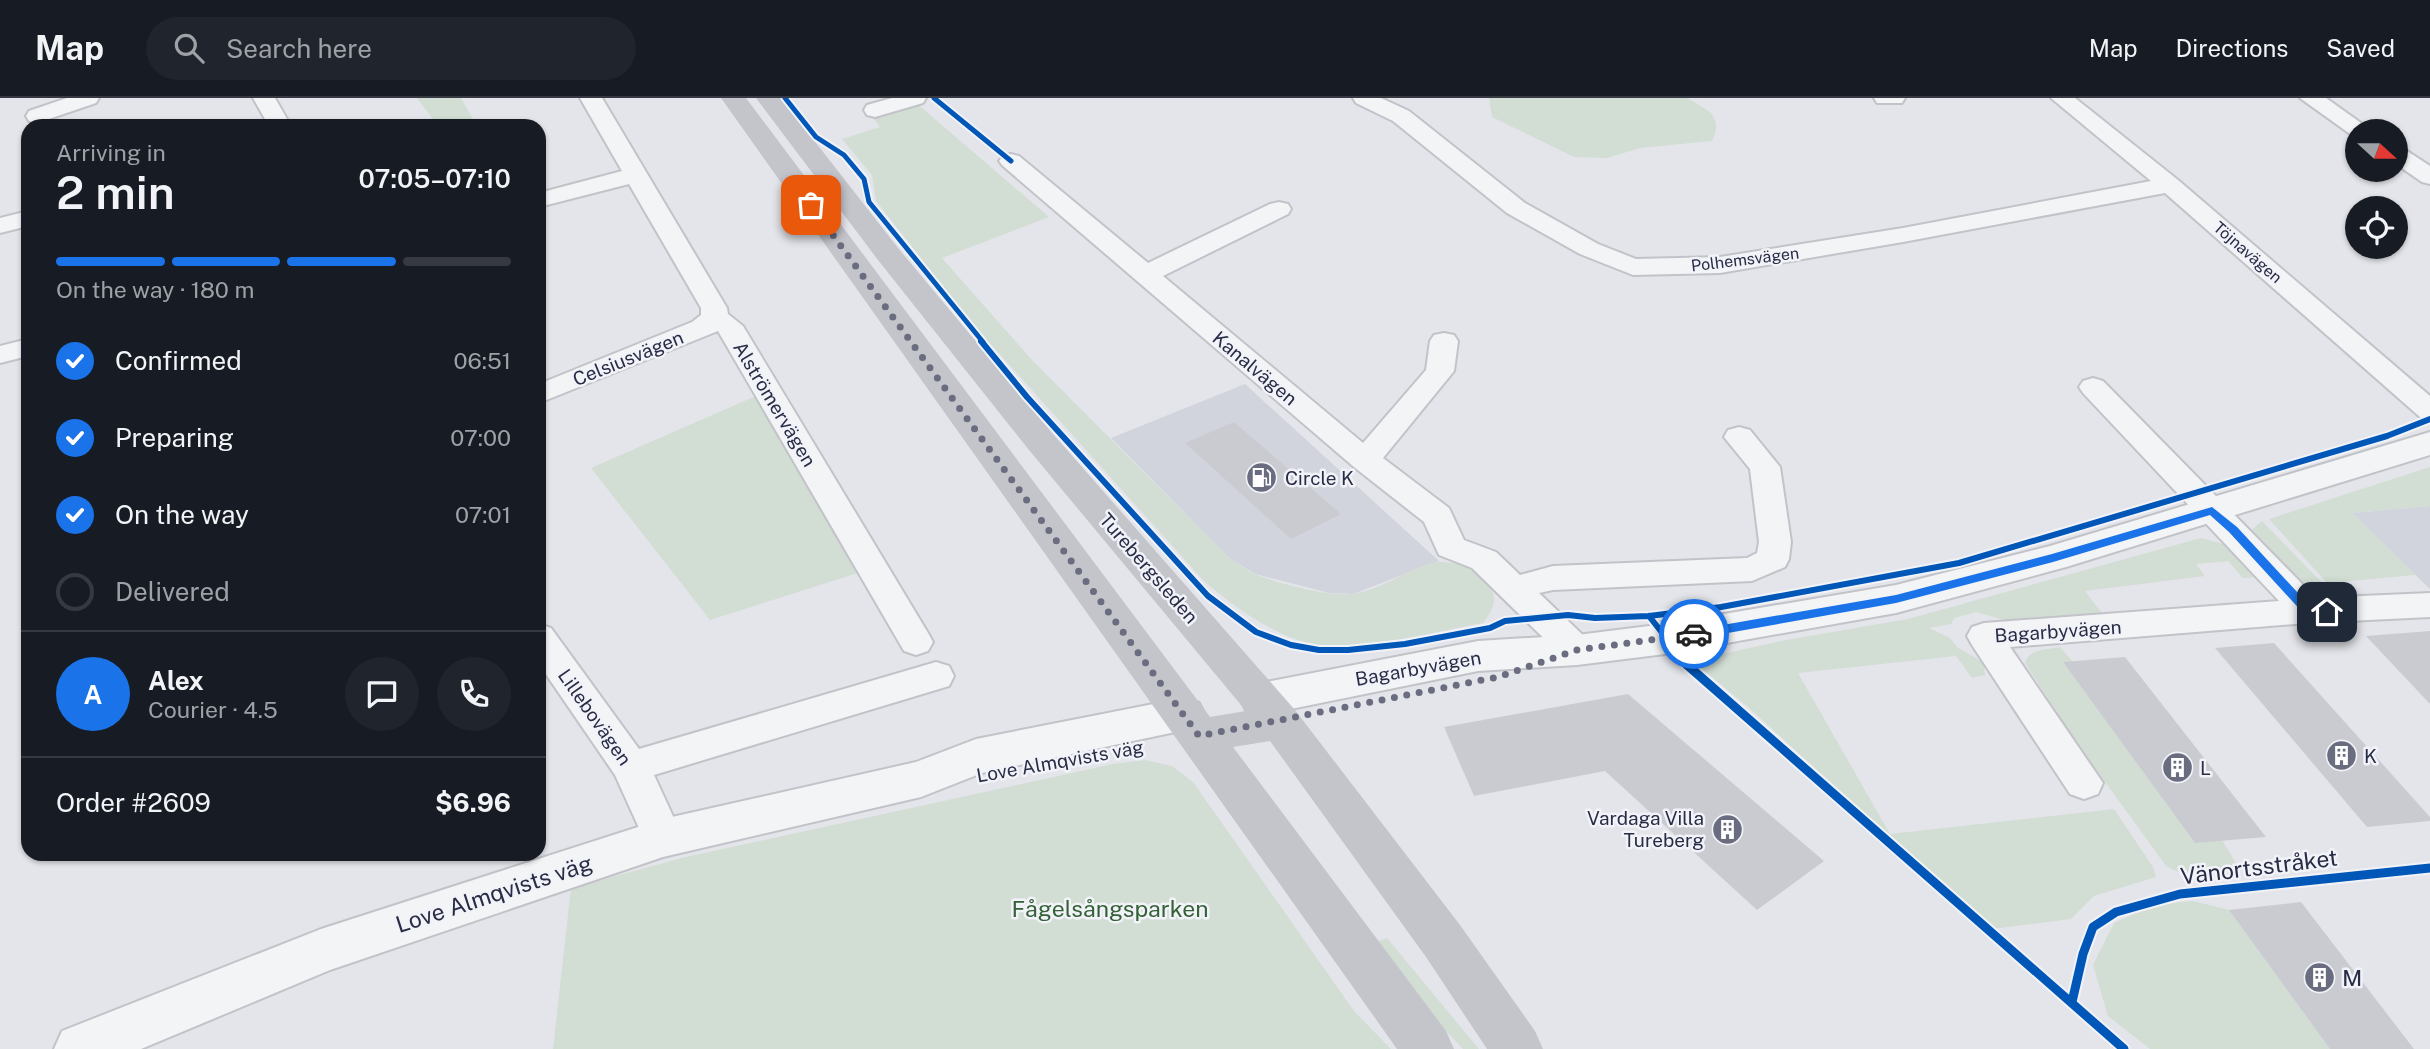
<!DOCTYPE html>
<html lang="en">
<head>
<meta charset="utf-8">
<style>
	:root { --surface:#171b24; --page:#20242c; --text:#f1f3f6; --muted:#9ea1a6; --line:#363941; --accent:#1a73e8 }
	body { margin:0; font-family:"Public Sans",sans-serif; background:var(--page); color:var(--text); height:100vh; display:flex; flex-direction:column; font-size:26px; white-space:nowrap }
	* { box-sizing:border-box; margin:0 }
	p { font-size:23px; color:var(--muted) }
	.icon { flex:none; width:38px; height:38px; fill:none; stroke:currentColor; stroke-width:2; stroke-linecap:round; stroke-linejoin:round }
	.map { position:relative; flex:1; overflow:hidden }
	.side { position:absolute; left:21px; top:21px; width:525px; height:742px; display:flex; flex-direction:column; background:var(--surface); border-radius:21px; box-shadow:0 2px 5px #0004 }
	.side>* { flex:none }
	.needle { width:46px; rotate:111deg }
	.buttons { position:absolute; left:2345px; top:21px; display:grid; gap:14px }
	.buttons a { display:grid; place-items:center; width:63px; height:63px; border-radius:50%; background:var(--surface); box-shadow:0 2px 5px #0004; font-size:35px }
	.pin { position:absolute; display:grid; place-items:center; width:60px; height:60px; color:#fff; margin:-30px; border-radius:14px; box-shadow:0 4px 10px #0006 }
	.courier { position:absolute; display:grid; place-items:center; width:70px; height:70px; margin:-35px; border:5px solid #1a73e8; border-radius:50%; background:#fff; color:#222; box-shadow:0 2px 9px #0007 }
	.summary em { font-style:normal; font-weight:600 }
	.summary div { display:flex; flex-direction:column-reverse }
	.summary { display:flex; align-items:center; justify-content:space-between; height:119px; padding:0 35px }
	h1 { font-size:46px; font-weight:600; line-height:52px }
	.bar { display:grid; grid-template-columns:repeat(4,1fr); gap:10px 7px; align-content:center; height:84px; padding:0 35px }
	.bar i { height:9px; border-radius:5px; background:var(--line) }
	.bar .selected { background:var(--accent) }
	.bar p { grid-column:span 4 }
	.line { display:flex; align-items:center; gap:18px; padding:0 35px; border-top:2px solid var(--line) }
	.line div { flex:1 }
	.round { display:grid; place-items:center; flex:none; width:74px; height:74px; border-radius:37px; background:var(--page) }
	ol { padding:0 35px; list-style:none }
	li { display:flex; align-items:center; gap:21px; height:77px }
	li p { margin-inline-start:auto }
	li .icon { padding:7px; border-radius:50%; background:var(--accent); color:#fff; stroke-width:4 }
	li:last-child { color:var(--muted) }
	li i { width:38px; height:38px; border:4px solid var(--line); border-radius:50% }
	header { display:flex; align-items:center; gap:42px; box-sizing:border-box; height:98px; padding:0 35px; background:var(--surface); border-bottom:2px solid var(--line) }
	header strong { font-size:33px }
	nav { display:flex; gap:38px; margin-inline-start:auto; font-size:24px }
	.search { width:490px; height:63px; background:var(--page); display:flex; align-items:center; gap:18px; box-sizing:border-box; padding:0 24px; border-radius:38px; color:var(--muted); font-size:26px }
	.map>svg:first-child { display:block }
	.built { fill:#d2d4dd }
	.green { fill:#d2ddd4 }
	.building { fill:#cacbd1 }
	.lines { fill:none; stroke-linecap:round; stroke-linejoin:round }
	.minor-casing { stroke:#c2c3c8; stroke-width:4 }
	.tertiary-casing { stroke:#c2c3c8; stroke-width:4 }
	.minor { fill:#f3f4f6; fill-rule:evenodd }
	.tertiary { fill:#f3f4f6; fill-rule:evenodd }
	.secondary { fill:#c4c4cb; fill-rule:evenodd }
	.cycleway-far2-casing { stroke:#f2f3f9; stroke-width:9 }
	.cycleway-far1-casing { stroke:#f2f3f9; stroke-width:10 }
	.cycleway-casing { stroke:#f2f3f9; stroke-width:13 }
	.cycleway-far2 { stroke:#0057b8; stroke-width:5 }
	.cycleway-far1 { stroke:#0057b8; stroke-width:6 }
	.cycleway { stroke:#0057b8; stroke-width:9 }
	.route { fill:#1a73e8 }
	.done { stroke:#6a6d7f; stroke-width:7; stroke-dasharray:0 12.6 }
	.labels { text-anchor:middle; stroke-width:5; stroke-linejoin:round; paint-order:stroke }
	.far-street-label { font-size:16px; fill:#282c45; stroke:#f2f3f9 }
	.street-label { font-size:19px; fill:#282c45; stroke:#f2f3f9 }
	.poi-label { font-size:19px; fill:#282c45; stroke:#f2f3f9; text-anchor:start }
	.near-street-label { font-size:23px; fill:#282c45; stroke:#f2f3f9 }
	.near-park-label { font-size:23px; fill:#346236; stroke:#f2f3f9 }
	.near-poi-label { font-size:23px; fill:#282c45; stroke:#f2f3f9; text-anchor:start }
</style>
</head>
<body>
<header>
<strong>Map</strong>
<div class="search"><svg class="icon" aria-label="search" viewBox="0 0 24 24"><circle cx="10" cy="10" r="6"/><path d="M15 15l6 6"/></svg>Search here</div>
<nav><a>Map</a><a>Directions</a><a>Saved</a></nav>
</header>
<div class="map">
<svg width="2430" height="951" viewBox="0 0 2430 951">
	<rect width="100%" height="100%" fill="#e4e5ea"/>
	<path class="built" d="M 1245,286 L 1439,463 L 1353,496 L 1329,495 L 1255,476 L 1229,460 L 1111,340 Z
		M 2430,408 L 2430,491 L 2352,415 Z"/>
	<path class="green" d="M 417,0 L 461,0 L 477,28 L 438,28 Z
		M 1489,0 L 1687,0 C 1708,12 1724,18 1712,43 L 1640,50 L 1607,60 L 1574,59 L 1492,19 Z
		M 915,4 L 1049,119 L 942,160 L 1031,261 L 1229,460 C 1238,465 1247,473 1257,477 C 1281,486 1325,498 1351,496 C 1379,494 1419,464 1441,464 C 1461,463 1493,479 1494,501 C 1494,510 1488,518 1483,525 C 1437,533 1349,557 1305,544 C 1268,534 1232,507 1204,483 L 977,231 L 876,103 L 872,77 L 842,41 L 880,29 L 871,17 Z
		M 758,297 L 864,473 L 710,522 L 591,370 Z
		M 2430,369 L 2430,408 L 2352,415 L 2416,477 L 2327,485 L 2269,421 Z
		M 2262,423 L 2333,496 L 2334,500 L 2311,492 L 2252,432 Z
		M 2201,440 L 2223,446 L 2258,479 L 2243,480 L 2228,463 L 2196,466 L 2205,478 L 2085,493 L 2105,519 L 2008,523 L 1976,514 L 1954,520 L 1951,526 L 1929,530 L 1950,540 L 1958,550 L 1983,564 L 1985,577 L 1972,580 L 1956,558 L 1798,575 L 1890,736 L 2114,711 L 2153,769 L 2156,779 L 2094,798 L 2071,821 L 1992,831 L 1747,608 L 1696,566 L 1709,559 L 1781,543 L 1908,521 Z
		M 2060,549 L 2073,564 L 2064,565 L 2195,745 L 2222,742 L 2239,770 C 2214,775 2188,782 2166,768 L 2074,641 L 2025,565 C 2029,550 2048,552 2060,549 Z
		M 1145,662 L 1172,668 L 1193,684 L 1354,913 L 1391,951 L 553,951 L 571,790 L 686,759 L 1113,666 Z
		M 2193,803 L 2229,812 L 2330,951 L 2150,951 L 2108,918 L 2093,867 L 2114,825 L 2155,807 Z
		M 1387,840 L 1479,951 L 1463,951 L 1426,912 L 1373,845 Z"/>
	<path class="building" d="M 1234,324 L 1341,416 L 1291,441 L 1185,345 Z
		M 2430,533 L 2430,606 L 2366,538 Z
		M 2274,545 L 2430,719 L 2430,723 L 2367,729 L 2215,550 Z
		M 2125,559 L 2237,702 L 2266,739 L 2195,745 L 2063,564 Z
		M 1628,596 L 1824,763 L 1757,812 L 1605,673 L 1474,698 L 1444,629 Z
		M 2301,804 L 2331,843 L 2414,951 L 2330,951 L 2229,812 Z"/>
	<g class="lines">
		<defs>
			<path id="minor" d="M 67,0 L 99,0 L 96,5 L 37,25 L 29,23 L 26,18 L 29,13 Z
				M 253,0 L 275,0 L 291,28 L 269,28 Z
				M 580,0 L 602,0 L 727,210 L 728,216 L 743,228 L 928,535 L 933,544 L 928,553 L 916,557 L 904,553 L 718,233 L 539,305 L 539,286 L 692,224 L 701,217 L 701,210 L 629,86 L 539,109 L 539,95 L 622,73 Z
				M 892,0 L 926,0 L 923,5 L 875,19 L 867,17 L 864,12 L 867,7 Z
				M 1353,0 L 1381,0 L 1409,13 L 1525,105 L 1598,146 L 1636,161 L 1720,159 L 1903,130 L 2151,83 L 2051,0 L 2075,0 L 2178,82 L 2430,298 L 2430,322 L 2420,319 L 2165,95 L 1903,144 L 1720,175 L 1633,177 L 1580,156 L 1507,115 L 1393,23 L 1356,5 Z
				M 1874,0 L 1905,0 L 1902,5 L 1877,5 Z
				M 2300,0 L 2326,0 L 2372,33 L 2357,33 L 2357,39 L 2353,38 Z
				M 2396,49 L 2404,51 L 2430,68 L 2430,86 L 2422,84 L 2396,66 Z
				M 1011,56 L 1019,58 L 1148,165 L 1270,106 L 1279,104 L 1288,106 L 1291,111 L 1288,116 L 1163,178 L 1363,345 L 1426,272 L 1430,243 L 1434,237 L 1444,235 L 1454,237 L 1458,243 L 1454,273 L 1383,360 L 1449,410 L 1464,442 L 1496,454 L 1520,477 L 1553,468 L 1747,460 L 1757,455 L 1759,444 L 1750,371 L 1724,339 L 1728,332 L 1739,329 L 1750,332 L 1780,369 L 1791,444 L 1789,461 L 1785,469 L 1752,483 L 1553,492 L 1539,495 L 1589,543 L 1595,552 L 1589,561 L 1577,565 L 1565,561 L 1472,470 L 1439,457 L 1424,424 L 1354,369 L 1003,68 L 999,63 L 1003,58 Z
				M 28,113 L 28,128 L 0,135 L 0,120 Z
				M 28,241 L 28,258 L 0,265 L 0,248 Z
				M 2093,280 L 2103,283 L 2316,500 L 2430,495 L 2430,519 L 2308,525 L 2010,549 L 2103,685 L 2098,696 L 2084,701 L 2070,696 L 1972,547 L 1967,538 L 1972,529 L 1984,525 L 2279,503 L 2083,295 L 2079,289 L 2083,283 Z
				M 539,526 L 551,530 L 639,651 L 936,564 L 949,568 L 954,578 L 949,588 L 654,677 L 683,740 L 677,752 L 663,757 L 649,752 L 615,677 L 539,566 Z"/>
			<path id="tertiary" d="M 2430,334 L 2430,357 L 2066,469 L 1896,515 L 1665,556 L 1577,567 L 1478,573 L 1261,617 L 1246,612 L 1240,601 L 1246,590 L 1261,585 L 1478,543 L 1577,537 L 1665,526 L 1896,487 L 2050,448 Z
				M 1184,600 L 1199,605 L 1205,617 L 1199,629 L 982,675 L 921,699 L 663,759 L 330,872 L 141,951 L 54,951 L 62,933 L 321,831 L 663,721 L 916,664 L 976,641 Z"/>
		</defs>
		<use href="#minor" class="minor-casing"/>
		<use href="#tertiary" class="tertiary-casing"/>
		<use href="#minor" class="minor"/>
		<use href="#tertiary" class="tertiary"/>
		<path class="secondary" d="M 721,0 L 746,0 L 1210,619 L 1246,613 L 1029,352 L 878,162 L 756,0 L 781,0 L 898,150 L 1053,336 L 1295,612 L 1460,827 L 1535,933 L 1543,951 L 1487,951 L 1426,859 L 1270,643 L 1233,649 L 1446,933 L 1454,951 L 1397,951 Z"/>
		<defs>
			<path id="cycleway-far2" d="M 785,0 L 816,39 L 844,57 L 864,81 L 869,104 L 983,244
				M 934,0 L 1011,63"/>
			<path id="cycleway-far1" d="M 981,243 L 1027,299 L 1208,498 L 1256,534 L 1291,547 L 1319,552 L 1348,552 L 1405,546 L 1490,530 L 1505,523 L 1568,517 L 1595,520 L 1649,518 L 1721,509 L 1959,465 L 2387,338 L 2430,321
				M 1649,518 L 1678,555"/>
			<path id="cycleway" d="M 1676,553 L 1686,566 L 2124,951
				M 2072,904 L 2083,856 L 2093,829 L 2116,814 L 2180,796 L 2430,770"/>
		</defs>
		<use href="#cycleway-far2" class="cycleway-far2-casing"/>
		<use href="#cycleway-far1" class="cycleway-far1-casing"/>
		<use href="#cycleway" class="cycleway-casing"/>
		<use href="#cycleway-far2" class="cycleway-far2"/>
		<use href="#cycleway-far1" class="cycleway-far1"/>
		<use href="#cycleway" class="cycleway"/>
	</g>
	<path class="route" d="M 2212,409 L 2237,429 L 2311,509 L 2331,511 L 2331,517 L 2304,516 L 2229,434 L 2210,417 L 2053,464 L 1896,505 L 1694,541 L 1688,536 L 1694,532 L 1896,497 L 2052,456 Z"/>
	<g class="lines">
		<path class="done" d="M 811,107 L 1199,638 L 1498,579 L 1577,552 L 1694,536"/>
	</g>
	<defs>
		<symbol id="fuel-disc" viewBox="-11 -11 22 22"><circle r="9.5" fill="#6a6d7f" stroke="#f2f3f9"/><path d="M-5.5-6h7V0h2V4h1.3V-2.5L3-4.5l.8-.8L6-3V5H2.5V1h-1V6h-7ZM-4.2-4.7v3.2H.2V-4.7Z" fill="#fff"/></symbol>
		<symbol id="building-disc" viewBox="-11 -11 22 22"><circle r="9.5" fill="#6a6d7f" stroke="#f2f3f9"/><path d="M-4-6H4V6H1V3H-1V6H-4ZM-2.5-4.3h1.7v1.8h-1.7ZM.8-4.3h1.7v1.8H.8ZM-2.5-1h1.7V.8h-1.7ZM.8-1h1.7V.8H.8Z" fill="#fff"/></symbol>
	</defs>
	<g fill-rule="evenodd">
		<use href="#fuel-disc" x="1244" y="362" width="35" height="35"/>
		<use href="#building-disc" x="2324" y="640" width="35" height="35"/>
		<use href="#building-disc" x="2160" y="652" width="35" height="35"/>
		<use href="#building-disc" x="1710" y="714" width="35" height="35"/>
		<use href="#building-disc" x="2302" y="862" width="35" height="35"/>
	</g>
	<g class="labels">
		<g class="far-street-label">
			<text transform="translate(2248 154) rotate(41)" y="6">Töjnavägen</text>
			<text transform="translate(1745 161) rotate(-7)" y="6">Polhemsvägen</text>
		</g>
		<g class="street-label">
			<text transform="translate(628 260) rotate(-22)" y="7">Celsiusvägen</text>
			<text transform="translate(1255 270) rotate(40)" y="7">Kanalvägen</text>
			<text transform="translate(775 306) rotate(59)" y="7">Alströmervägen</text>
			<text transform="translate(1149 470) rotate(49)" y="7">Turebergsleden</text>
			<text transform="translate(2058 533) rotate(-4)" y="7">Bagarbyvägen</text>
			<text transform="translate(1418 570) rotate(-10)" y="7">Bagarbyvägen</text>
			<text transform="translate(595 619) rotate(55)" y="7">Lillebovägen</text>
			<text transform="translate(1060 663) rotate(-10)" y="7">Love Almqvists väg</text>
		</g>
		<g class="poi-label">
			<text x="1285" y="387">Circle K</text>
			<text x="2364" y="665">K</text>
			<text x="2200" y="677">L</text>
			<text x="1704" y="727" text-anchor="end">Vardaga Villa<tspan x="1704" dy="22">Tureberg</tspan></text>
		</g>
		<g class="near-street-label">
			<text transform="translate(2259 769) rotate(-7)" y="8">Vänortsstråket</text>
			<text transform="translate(494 796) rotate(-18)" y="8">Love Almqvists väg</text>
		</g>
		<g class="near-park-label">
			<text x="1110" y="819">Fågelsångsparken</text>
		</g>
		<g class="near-poi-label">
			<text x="2342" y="888">M</text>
		</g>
	</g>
</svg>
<div class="buttons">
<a><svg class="needle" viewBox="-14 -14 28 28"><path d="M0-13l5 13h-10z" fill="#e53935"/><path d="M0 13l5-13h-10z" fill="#9ea1a6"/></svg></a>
<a><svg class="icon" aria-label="locate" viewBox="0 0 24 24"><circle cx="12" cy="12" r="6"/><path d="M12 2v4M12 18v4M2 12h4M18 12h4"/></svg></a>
</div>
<div class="pin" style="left:811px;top:107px;background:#ea580c"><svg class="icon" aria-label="bag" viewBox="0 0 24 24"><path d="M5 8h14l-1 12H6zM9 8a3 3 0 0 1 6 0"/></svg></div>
<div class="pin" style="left:2327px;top:514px;background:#1f2937"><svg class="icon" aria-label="home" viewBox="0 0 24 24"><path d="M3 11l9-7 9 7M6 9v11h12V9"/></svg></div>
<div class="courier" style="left:1694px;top:536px"><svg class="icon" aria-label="car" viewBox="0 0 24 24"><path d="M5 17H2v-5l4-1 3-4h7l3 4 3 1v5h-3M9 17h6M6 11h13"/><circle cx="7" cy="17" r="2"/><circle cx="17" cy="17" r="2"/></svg></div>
<section class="side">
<div class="summary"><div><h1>2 min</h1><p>Arriving in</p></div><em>07:05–07:10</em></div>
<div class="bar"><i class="selected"></i><i class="selected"></i><i class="selected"></i><i></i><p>On the way · 180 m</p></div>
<ol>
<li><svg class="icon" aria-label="check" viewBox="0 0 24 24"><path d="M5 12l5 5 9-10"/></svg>Confirmed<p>06:51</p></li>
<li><svg class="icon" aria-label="check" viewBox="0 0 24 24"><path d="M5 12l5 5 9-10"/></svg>Preparing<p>07:00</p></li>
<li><svg class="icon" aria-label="check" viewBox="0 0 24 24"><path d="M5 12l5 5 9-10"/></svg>On the way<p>07:01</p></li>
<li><i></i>Delivered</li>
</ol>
<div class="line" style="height:126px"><b class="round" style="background:var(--accent);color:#fff">A</b><div><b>Alex</b><p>Courier · 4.5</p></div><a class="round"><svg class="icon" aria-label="chat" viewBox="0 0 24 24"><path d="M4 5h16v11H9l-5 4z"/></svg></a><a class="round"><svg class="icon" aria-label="phone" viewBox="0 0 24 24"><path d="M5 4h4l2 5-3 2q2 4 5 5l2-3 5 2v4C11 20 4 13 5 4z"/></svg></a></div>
<div class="line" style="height:91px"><div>Order #2609</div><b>$6.96</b></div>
</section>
</div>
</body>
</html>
